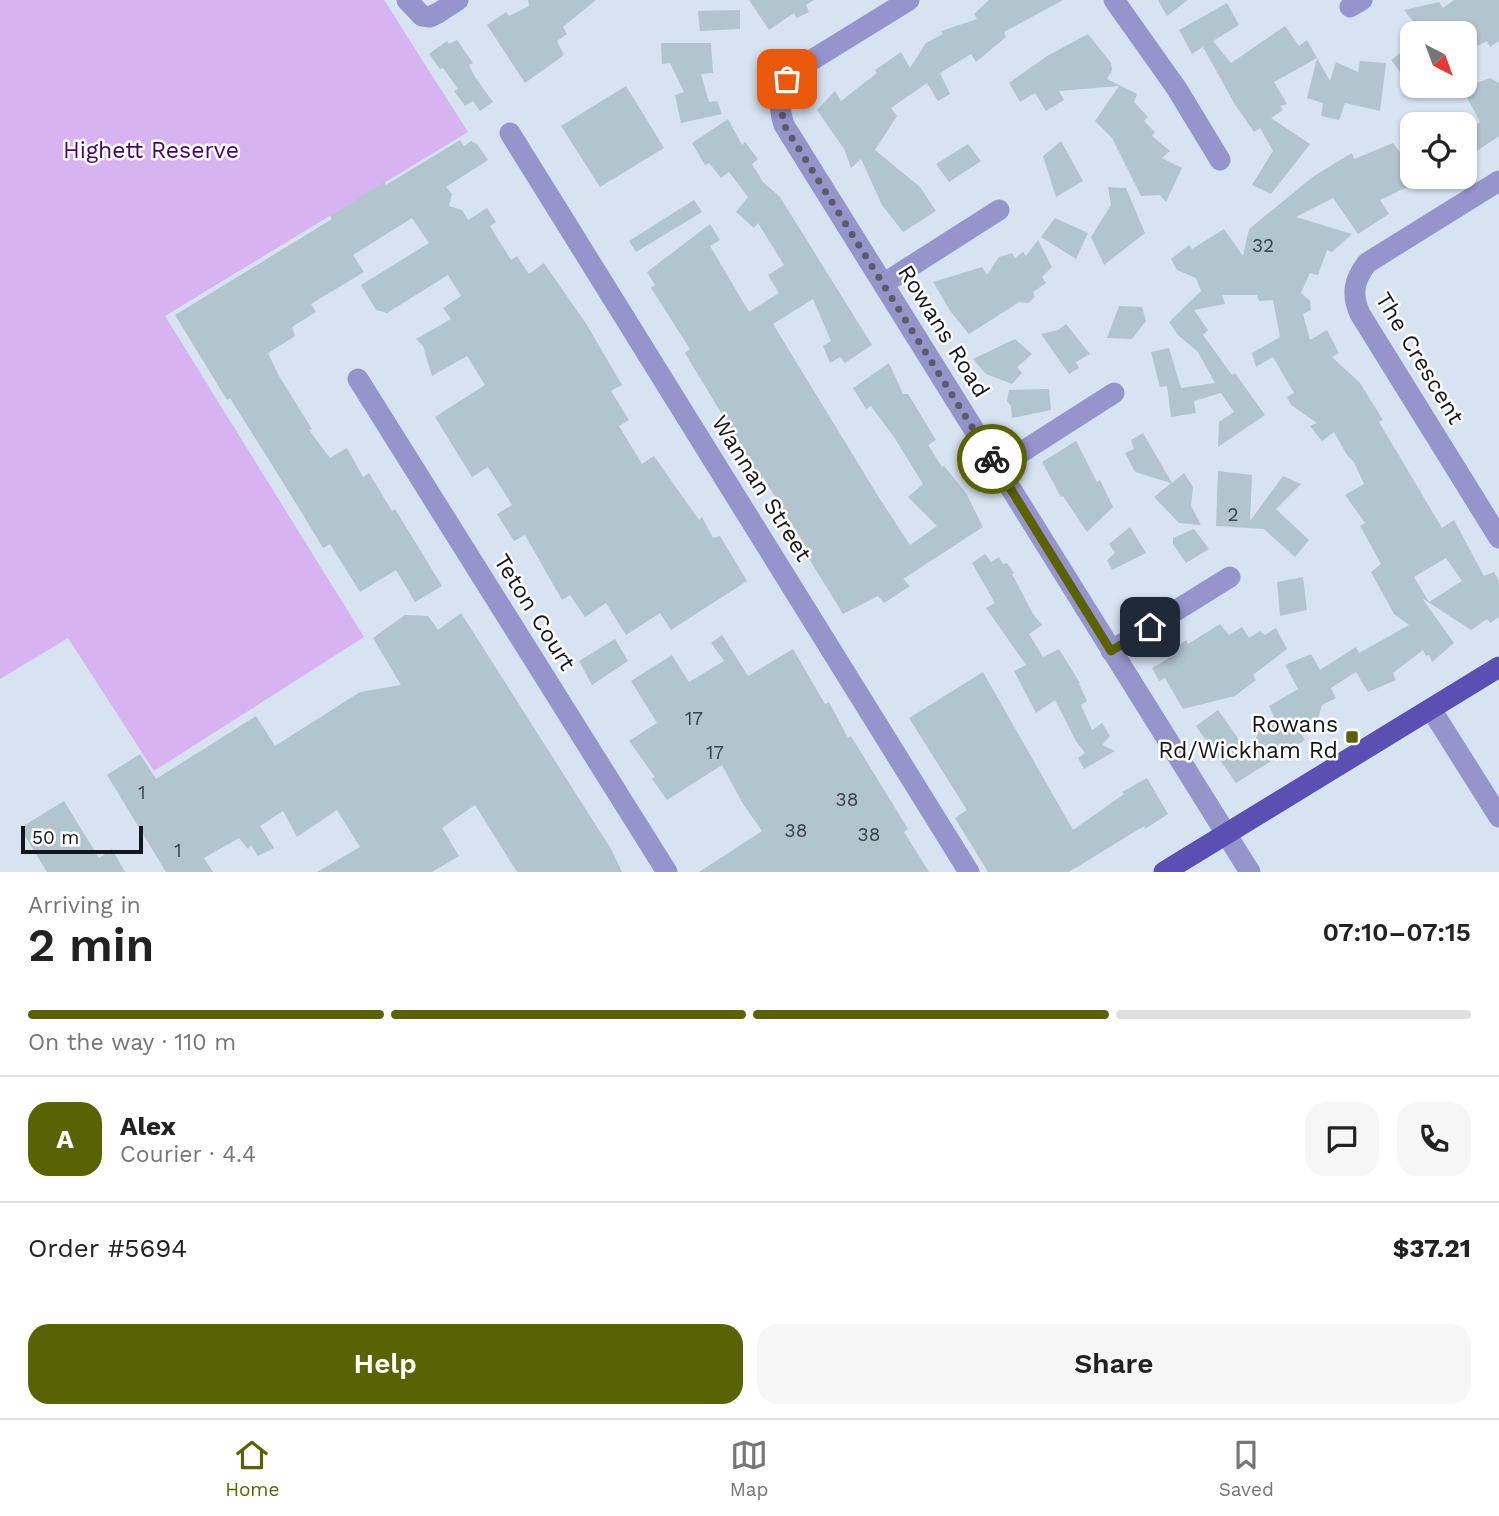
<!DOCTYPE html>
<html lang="en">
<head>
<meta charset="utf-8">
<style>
	:root { --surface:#fff; --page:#f6f6f6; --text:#222; --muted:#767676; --line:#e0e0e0; --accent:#596304 }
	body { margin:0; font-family:"Work Sans",sans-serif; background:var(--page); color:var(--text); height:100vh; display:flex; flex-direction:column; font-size:26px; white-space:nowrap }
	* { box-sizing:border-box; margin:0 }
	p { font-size:23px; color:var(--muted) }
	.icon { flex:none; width:38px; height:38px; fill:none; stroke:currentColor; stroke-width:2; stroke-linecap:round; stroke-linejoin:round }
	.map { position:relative; height:872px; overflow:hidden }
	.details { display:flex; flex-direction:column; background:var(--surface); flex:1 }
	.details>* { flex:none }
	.needle { width:46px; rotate:139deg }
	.fabs { position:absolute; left:1400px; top:21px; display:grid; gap:14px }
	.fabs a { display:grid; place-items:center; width:77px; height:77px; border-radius:14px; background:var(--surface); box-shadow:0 2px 5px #0004; font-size:35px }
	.scale { position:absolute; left:21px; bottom:18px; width:122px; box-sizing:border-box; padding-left:7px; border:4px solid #13171c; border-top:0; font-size:19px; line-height:24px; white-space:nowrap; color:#13171c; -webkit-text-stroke:5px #fff; paint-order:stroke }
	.pin { position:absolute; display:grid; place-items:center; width:60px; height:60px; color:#fff; margin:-30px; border-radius:14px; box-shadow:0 4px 10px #0006 }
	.courier { position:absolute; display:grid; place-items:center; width:70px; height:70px; margin:-35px; border:5px solid #596304; border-radius:50%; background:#fff; color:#222; box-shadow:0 2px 9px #0007 }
	.summary em { font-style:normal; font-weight:600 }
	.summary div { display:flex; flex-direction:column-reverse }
	.summary { display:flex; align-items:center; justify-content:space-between; height:119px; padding:0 28px }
	h1 { font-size:46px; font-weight:600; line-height:52px }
	.bar { display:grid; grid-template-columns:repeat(4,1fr); gap:10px 7px; align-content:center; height:84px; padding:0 28px }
	.bar i { height:9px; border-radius:5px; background:var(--line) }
	.bar .selected { background:var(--accent) }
	.bar p { grid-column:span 4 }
	.line { display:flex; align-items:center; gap:18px; padding:0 28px; border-top:2px solid var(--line) }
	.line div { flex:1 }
	.round { display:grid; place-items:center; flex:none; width:74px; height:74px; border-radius:21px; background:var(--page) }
	.primary-button { display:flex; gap:14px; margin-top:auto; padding:14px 28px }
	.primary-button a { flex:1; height:80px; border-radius:21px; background:var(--accent); color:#fff; font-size:28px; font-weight:600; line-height:80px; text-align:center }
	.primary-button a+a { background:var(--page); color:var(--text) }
	.menu { display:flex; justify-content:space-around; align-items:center; height:98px; border-top:2px solid var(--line); background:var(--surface); font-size:19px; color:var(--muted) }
	.menu a { display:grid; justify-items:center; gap:4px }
	.menu .selected { color:var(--accent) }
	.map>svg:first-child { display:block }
	.green { fill:#d8b3f1 }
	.building { fill:#b2c4cd; fill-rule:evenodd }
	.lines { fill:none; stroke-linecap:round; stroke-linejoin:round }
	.minor { stroke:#9595cc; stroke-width:21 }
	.major { stroke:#5a50b3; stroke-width:21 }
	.done { stroke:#585e67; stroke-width:7; stroke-dasharray:0 12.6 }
	.route { stroke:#596304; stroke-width:9 }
	.poi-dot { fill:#596304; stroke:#fff; stroke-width:2.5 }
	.labels { text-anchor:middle; stroke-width:5; stroke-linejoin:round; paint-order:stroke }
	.number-label { font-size:19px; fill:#3b4248 }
	.park-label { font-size:23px; fill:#470464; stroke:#fff }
	.street-label { font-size:23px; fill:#13171c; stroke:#fff }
	.poi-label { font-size:23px; fill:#13171c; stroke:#fff; text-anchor:end }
</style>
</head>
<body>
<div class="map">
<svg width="1499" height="872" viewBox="0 0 1499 872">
	<rect width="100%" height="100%" fill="#d8e3f2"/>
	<path class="green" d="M 0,0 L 384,0 L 468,132 L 165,316 L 364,637 L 154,771 L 68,638 L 0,679 Z"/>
	<path class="building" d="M 528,0 L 596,0 L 563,27 L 567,34 L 557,41 L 564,55 L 525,83 L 487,25 L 506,12 L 509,16 L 529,6 Z
		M 749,0 L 814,0 L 806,5 L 809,12 L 797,18 L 794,13 L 769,30 Z
		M 989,0 L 1063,0 L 1004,32 L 1006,37 L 976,62 L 971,54 L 940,73 L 950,94 L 938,101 L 927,83 L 891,108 L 897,116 L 875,150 L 920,187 L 936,211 L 903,232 L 882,205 L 861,159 L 851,168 L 844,149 L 817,110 L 835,91 L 841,101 L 877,73 L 875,70 L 901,52 L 910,68 L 926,43 L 943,34 L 941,31 L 977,19 L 974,14 Z
		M 1158,0 L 1188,0 L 1167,16 Z
		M 1454,0 L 1499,0 L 1499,41 L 1490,47 L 1487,41 L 1465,52 L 1465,33 L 1422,33 L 1404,10 L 1439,2 L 1443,8 Z
		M 1227,3 L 1239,25 L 1213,41 L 1231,63 L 1285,26 L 1299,46 L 1307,40 L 1317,58 L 1274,82 L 1287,104 L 1280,106 L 1283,110 L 1271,118 L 1310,144 L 1271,194 L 1252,185 L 1273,151 L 1260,128 L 1254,132 L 1234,103 L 1203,47 L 1192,54 L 1179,30 Z
		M 740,10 L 740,29 L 700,31 L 698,11 Z
		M 1088,34 L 1111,63 L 1112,70 L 1107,79 L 1137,94 L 1134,102 L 1148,117 L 1144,121 L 1155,132 L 1152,136 L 1170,151 L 1162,158 L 1182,168 L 1166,202 L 1160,195 L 1141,196 L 1112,138 L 1095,121 L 1119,86 L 1059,91 L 1064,100 L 1046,111 L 1035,93 L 1020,102 L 1009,83 L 1047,56 Z
		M 457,40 L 473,63 L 469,65 L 475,77 L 493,102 L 480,111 L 473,101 L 465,106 L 454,91 L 458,89 L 443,68 L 440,69 L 429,54 L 447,41 L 449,44 Z
		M 661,43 L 711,43 L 713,73 L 701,74 L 709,102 L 717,101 L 722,114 L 681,123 L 675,95 L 684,92 L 670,63 L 662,64 Z
		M 1412,44 L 1412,87 L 1391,60 Z
		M 1317,58 L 1330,81 L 1336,62 L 1358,72 L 1360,61 L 1386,63 L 1380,111 L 1345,103 L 1339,120 L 1321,116 L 1323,103 L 1307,98 Z
		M 1490,78 L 1499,83 L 1499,136 L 1465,159 L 1465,131 L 1480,122 L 1462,88 Z
		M 626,86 L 664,148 L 600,187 L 561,126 Z
		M 728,119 L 742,145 L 745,142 L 758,159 L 752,164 L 763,182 L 780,197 L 872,345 L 845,363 L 840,357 L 830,363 L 823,346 L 831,341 L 813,299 L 773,324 L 878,496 L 910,545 L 937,526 L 908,497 L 923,484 L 894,437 L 871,406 L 866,409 L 853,388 L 889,363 L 903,394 L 908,394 L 936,440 L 928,445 L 942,467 L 944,466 L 966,493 L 983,527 L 903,579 L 910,586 L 884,603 L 878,596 L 843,614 L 803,549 L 806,547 L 763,477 L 761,479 L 685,353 L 690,349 L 651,288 L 655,285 L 647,272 L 710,224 L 720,240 L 710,246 L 749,312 L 779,293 L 768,275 L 784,265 L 758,223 L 754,228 L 736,212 L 748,197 L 729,172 L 721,178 L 709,163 L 705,165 L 692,143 Z
		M 460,140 L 464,146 L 471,141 L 477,144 L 488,160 L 446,187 L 452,194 L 449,206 L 462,210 L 468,220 L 487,208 L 496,222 L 490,226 L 511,260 L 517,256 L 529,274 L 544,263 L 587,325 L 622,385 L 611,391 L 629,420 L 619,426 L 642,464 L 654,456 L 699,520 L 702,517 L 713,538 L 720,536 L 747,581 L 671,630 L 660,613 L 626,635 L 606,603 L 585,617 L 570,595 L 562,600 L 525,535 L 514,541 L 497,514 L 512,505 L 488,467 L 472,477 L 435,417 L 485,385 L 467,356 L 432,376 L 423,346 L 416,339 L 451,319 L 443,308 L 461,296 L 448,275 L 387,313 L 376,310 L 361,285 L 429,243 L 412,218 L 353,255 L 364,272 L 311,304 L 316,312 L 292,327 L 295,336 L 268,353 L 279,376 L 312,429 L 309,430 L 330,458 L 347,448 L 363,477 L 369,473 L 392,511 L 395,509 L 442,586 L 415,602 L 396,570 L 360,592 L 330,544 L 323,548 L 302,513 L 230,398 L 227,400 L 175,315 L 332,219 L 330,216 L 384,182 L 386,185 Z
		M 1061,141 L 1083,181 L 1056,197 L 1043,156 Z
		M 1393,143 L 1401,154 L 1412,148 L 1412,185 L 1380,200 L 1389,214 L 1358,234 L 1333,198 L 1296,217 L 1352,234 L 1332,252 L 1327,250 L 1318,275 L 1310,273 L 1301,293 L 1310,301 L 1311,310 L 1303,314 L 1310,340 L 1327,330 L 1339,353 L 1332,357 L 1360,383 L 1383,420 L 1379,422 L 1442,528 L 1454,520 L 1484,576 L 1494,572 L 1499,581 L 1499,617 L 1490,623 L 1487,619 L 1471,630 L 1422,598 L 1454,643 L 1432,662 L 1429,655 L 1426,656 L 1423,650 L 1393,673 L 1396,680 L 1368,692 L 1356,672 L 1331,688 L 1336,698 L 1322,705 L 1317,722 L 1301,733 L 1305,740 L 1236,783 L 1196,726 L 1218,710 L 1250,755 L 1261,725 L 1274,716 L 1269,706 L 1298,689 L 1285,665 L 1311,654 L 1320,670 L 1356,647 L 1359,653 L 1409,625 L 1394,614 L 1371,572 L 1381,564 L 1360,526 L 1365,523 L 1345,495 L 1364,484 L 1354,462 L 1347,455 L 1334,432 L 1322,441 L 1310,426 L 1317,423 L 1291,405 L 1287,397 L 1294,393 L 1273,357 L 1256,367 L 1252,353 L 1280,337 L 1273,300 L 1259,301 L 1257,295 L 1222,295 L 1225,304 L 1194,310 L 1208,330 L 1203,335 L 1232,375 L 1235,373 L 1265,415 L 1218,447 L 1219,422 L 1234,412 L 1221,393 L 1194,401 L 1196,413 L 1171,417 L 1167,386 L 1160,387 L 1151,352 L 1169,348 L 1181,388 L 1215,383 L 1198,352 L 1178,335 L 1169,322 L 1201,291 L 1196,278 L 1177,270 L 1171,259 L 1189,245 L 1192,249 L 1224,229 L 1243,256 L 1249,229 L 1314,176 L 1352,153 L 1354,159 ZM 1446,558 L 1462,581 L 1429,602 L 1414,577 Z
		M 968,144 L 981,161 L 949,182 L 936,164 Z
		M 1108,187 L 1126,188 L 1145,233 L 1104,265 L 1091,237 L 1111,205 Z
		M 694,200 L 702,212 L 636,252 L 629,241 Z
		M 1055,218 L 1088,233 L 1076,259 L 1041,237 Z
		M 1038,240 L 1052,267 L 1042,277 L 1046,283 L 1033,292 L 1035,297 L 1028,303 L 1019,302 L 969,334 L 951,312 L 933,282 L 982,267 L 987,275 L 999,257 L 1012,253 L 1015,258 L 1023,252 L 1026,256 Z
		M 1119,306 L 1142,307 L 1146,321 L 1132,339 L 1107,338 Z
		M 1066,324 L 1090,354 L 1076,362 L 1079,368 L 1069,374 L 1041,334 L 1058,330 Z
		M 1015,339 L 1032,354 L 1017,367 L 1022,373 L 1012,384 L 986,374 L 973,359 Z
		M 1049,389 L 1051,410 L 1012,418 L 1011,406 L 1007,401 L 1009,390 Z
		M 1143,433 L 1172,483 L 1184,473 L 1193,487 L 1191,506 L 1201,525 L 1179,523 L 1154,497 L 1171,483 L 1135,472 L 1125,453 L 1134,449 L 1131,440 Z
		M 1076,441 L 1097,482 L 1100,480 L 1113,507 L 1087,532 L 1063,496 L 1061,497 L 1042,462 Z
		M 1218,471 L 1252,475 L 1250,521 L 1283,476 L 1301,484 L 1276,509 L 1309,540 L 1295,557 L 1264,529 L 1216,526 Z
		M 1130,527 L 1146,553 L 1112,570 L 1107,560 L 1115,553 L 1109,544 Z
		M 1194,529 L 1209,549 L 1186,563 L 1173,544 L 1173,538 Z
		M 985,554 L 991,562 L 999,557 L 1003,564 L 1007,563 L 1014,573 L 1012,574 L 1033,614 L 1042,625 L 1029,634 L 1043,657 L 1059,649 L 1080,683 L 1079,684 L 1087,701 L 1081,705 L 1092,730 L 1102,723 L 1110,736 L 1102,745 L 1115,751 L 1084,769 L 1078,758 L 1085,753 L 1076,741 L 1055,700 L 1036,713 L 1014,671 L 1026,665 L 986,608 L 995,603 L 972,563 Z
		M 1303,577 L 1307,610 L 1280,616 L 1277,582 Z
		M 461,613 L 611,849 L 622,872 L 517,872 L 475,805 L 442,828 L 459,856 L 432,872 L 317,872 L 360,847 L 337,810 L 297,837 L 283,811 L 260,826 L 274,848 L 258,856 L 251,845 L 248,849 L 239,838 L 204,858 L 213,872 L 166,872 L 107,775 L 140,754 L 156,779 L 256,716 L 275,746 L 360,692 L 401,685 L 373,638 L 405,615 L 428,616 L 438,630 Z
		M 1220,624 L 1229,635 L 1242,627 L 1249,638 L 1260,631 L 1265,635 L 1276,628 L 1287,649 L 1253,675 L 1256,680 L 1235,696 L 1183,709 L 1165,678 L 1159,681 L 1152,668 L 1174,655 L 1172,649 L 1186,640 L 1188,644 Z
		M 722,635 L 748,676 L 793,649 L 825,704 L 829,702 L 848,738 L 851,736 L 908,829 L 904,832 L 929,872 L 699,872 L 762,831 L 743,804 L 722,765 L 667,800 L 652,779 L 655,777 L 629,741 L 657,723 L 631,681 L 672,655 L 689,682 L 724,661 L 711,643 Z
		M 615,639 L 628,661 L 592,685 L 579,661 Z
		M 983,672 L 1073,830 L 1124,794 L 1122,792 L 1147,778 L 1168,814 L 1145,829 L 1144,826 L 1069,872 L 988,872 L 955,818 L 967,810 L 909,718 Z
		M 64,801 L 99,858 L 112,849 L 125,872 L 47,872 L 20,828 Z"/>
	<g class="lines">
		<path class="minor" d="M 407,0 L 422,16 L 430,17 L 438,13 L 458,0
			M 909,0 L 794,71 C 780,88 777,105 784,125 L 1250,872
			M 1114,0 L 1177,89 L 1220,160
			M 1350,7 L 1362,0
			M 510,133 L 969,872
			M 1499,181 L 1367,263 C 1354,280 1351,294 1360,314 L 1499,538
			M 883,284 L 999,210
			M 358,379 L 667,872
			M 997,468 L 1114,393
			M 1111,651 L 1230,577
			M 1431,709 L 1499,817"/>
		<path class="major" d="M 1164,872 L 1499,667"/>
	</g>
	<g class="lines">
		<path class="done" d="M 787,79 L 780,99 L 784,125 L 992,459"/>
		<path class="route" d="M 992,459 L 1111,651 L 1150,627"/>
	</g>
	<rect class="poi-dot" x="1345" y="730" width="14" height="14" rx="3.5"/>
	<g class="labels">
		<g class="number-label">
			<text x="1263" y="252">32</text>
			<text x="1233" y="521">2</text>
			<text x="694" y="725">17</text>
			<text x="715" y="759">17</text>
			<text x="142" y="799">1</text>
			<text x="847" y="806">38</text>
			<text x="796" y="837">38</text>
			<text x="869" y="841">38</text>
			<text x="178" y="857">1</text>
		</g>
		<g class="park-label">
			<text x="151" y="158">Highett Reserve</text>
		</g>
		<g class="street-label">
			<text transform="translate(944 331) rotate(58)" y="8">Rowans Road</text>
			<text transform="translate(1420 358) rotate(59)" y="8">The Crescent</text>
			<text transform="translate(762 488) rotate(58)" y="8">Wannan Street</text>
			<text transform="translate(535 612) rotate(58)" y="8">Teton Court</text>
		</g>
		<g class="poi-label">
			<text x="1338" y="732">Rowans<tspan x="1338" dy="26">Rd/Wickham Rd</tspan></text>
		</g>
	</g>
</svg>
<div class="fabs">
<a><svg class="needle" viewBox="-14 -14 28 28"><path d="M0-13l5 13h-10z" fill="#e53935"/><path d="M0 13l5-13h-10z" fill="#767676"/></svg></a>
<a><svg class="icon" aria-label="locate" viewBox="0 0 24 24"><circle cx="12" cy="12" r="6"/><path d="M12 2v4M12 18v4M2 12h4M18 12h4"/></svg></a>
</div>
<div class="scale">50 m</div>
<div class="pin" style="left:787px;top:79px;background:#ea580c"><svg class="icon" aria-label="bag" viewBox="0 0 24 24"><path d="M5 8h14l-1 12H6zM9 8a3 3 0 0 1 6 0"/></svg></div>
<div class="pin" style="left:1150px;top:627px;background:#1f2937"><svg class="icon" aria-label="home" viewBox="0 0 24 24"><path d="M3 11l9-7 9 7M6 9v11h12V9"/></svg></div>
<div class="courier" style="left:992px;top:459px"><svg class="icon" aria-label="bike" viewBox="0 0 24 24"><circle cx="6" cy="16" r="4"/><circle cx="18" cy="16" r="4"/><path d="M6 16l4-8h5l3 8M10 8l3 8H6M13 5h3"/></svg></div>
</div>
<section class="details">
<div class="summary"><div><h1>2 min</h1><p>Arriving in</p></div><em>07:10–07:15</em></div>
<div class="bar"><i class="selected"></i><i class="selected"></i><i class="selected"></i><i></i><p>On the way · 110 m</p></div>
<div class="line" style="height:126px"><b class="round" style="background:var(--accent);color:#fff">A</b><div><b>Alex</b><p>Courier · 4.4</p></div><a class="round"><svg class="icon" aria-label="chat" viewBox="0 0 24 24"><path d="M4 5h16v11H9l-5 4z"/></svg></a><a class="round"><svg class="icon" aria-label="phone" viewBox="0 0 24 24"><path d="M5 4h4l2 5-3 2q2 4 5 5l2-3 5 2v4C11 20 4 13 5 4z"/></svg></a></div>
<div class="line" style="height:91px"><div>Order #5694</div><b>$37.21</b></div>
<div class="primary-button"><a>Help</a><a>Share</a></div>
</section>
<nav class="menu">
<a class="selected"><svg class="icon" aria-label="home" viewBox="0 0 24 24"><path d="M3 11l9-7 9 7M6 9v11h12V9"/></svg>Home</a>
<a><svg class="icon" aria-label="map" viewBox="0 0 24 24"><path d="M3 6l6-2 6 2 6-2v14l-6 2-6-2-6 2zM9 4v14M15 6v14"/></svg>Map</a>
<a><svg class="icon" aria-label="saved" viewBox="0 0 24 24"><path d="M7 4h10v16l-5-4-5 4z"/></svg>Saved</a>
</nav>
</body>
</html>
